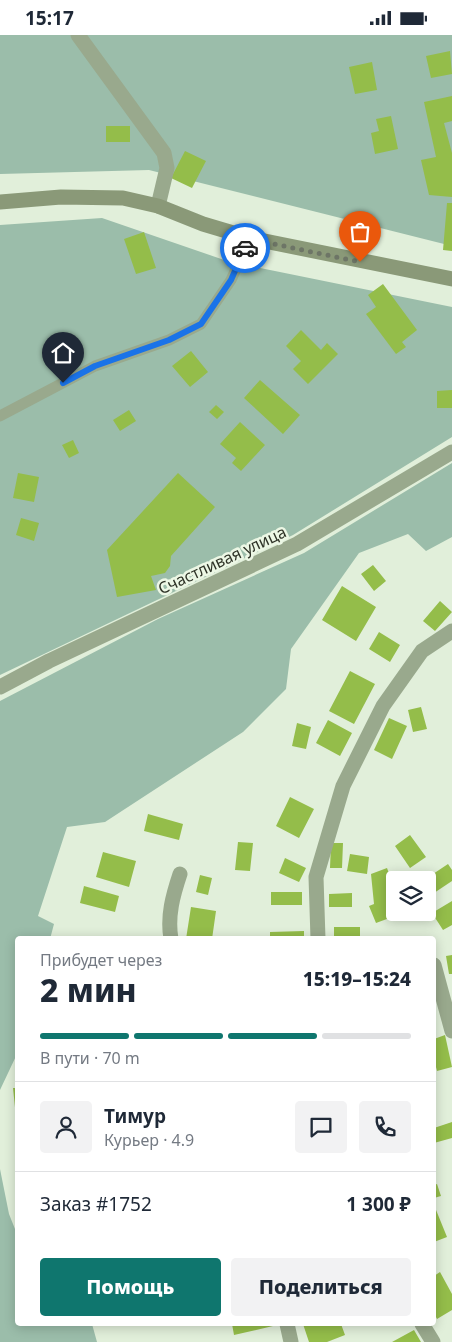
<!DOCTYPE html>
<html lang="ru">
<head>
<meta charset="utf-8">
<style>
	:root { --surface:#fff; --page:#f2f2f3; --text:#1f2937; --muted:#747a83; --line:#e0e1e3; --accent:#0f766e }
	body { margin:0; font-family:"Noto Sans",sans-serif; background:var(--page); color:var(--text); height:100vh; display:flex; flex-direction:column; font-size:19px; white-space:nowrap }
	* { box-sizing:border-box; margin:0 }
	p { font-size:16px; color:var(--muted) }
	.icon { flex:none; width:28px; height:28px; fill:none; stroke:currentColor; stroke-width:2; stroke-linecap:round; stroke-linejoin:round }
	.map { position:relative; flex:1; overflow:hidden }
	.panel { position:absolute; left:15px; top:901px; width:421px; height:390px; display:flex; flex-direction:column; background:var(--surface); border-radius:5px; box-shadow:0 2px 12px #0003 }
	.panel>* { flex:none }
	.buttons { position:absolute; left:386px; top:836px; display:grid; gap:10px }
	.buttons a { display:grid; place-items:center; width:50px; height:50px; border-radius:5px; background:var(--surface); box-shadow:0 2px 12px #0003; font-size:25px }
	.pin { position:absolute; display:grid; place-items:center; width:42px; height:42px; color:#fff; margin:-51px -21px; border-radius:50% 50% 50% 0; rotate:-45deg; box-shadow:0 0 5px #0007 }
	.pin .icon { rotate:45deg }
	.courier { position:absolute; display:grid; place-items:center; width:50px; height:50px; margin:-25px; border:4px solid #1a73e8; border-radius:50%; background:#fff; color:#222; box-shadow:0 1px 6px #0007 }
	.overview em { font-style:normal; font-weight:800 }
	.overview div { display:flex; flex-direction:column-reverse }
	.overview { display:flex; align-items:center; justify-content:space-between; height:85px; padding:0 25px }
	h1 { font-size:32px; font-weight:800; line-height:38px }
	.bar { display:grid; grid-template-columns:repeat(4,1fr); gap:8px 5px; align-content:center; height:60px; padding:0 25px }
	.bar i { height:6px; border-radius:4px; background:var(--line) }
	.bar .current { background:var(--accent) }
	.bar p { grid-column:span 4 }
	.line { display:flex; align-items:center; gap:12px; padding:0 25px; border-top:1px solid var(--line) }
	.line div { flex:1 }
	.round { display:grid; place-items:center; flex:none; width:52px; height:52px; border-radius:5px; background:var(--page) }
	.cta { display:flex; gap:10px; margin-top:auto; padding:10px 25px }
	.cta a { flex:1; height:58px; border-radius:5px; background:var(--accent); color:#fff; font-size:20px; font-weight:800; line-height:58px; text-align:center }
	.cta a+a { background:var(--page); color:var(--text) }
	.status { display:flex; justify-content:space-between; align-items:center; height:35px; padding:0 25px; background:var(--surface); direction:ltr }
	.status svg { height:14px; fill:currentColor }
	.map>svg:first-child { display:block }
	.green { fill:#9bbdaa }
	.building { fill:#94bd4a }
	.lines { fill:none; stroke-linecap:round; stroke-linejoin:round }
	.lane { stroke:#99a98d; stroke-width:11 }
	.street { stroke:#99a98d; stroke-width:15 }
	.secondary { stroke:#8a9978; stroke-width:15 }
	.done { stroke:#6d7566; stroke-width:5; stroke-dasharray:0 9 }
	.route { stroke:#1a73e8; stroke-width:6 }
	.labels { text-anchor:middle; stroke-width:5; stroke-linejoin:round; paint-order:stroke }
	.street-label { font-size:16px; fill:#2e3327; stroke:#ecf7e5 }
</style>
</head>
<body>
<div class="status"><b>15:17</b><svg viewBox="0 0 49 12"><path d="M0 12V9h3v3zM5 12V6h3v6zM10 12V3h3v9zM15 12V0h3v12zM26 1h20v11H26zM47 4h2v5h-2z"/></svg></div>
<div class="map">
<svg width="452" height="1307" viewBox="0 0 452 1307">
	<rect width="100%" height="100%" fill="#e1efda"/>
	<path class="green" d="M 0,0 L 452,0 L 452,211 L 149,135 L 0,139 Z
		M 102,183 L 230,227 L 452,272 L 452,402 L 293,500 L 0,640 L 0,190 Z
		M 452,428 L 452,502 L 426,516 L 408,499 L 359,518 L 291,614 L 286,654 L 243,697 L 105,787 L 67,792 L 38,881 L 54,889 L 50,904 L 18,904 L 17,1019 L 0,1055 L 0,666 L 158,584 L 304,518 Z
		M 0,1134 L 9,1179 L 17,1199 L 18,1289 L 92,1289 L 97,1307 L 0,1307 Z"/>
	<path class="building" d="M 450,16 L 452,39 L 431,43 L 426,21 Z
		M 372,27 L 377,55 L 355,59 L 349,32 Z
		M 452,61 L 452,86 L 444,88 L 452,118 L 452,162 L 429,160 L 421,125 L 436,122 L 424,67 Z
		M 391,81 L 398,114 L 375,119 L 371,98 L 379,96 L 376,84 Z
		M 106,91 L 130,91 L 130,107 L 106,107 Z
		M 185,116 L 206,126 L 192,153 L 171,143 Z
		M 447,168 L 452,168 L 452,216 L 443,215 Z
		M 144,197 L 156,233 L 136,239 L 124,204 Z
		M 383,249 L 417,295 L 402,307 L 406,312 L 396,319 L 366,279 L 376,272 L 368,260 Z
		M 301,295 L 321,315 L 327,308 L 338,319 L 308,349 L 293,334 L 301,326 L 286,311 Z
		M 191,316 L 208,337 L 190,352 L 172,331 Z
		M 260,345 L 300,380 L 283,399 L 244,363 Z
		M 452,355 L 452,373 L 437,373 L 437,356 Z
		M 216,370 L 224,377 L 217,384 L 209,377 Z
		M 129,375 L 136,386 L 120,396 L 113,385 Z
		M 240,387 L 265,410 L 241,436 L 232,428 L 236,423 L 220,409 Z
		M 73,405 L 79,418 L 69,423 L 62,410 Z
		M 18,438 L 39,442 L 34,467 L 13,463 Z
		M 178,438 L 215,472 L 171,521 L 170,531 L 165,538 L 151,541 L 156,555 L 117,562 L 107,515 Z
		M 21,483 L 39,488 L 34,506 L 16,500 Z
		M 373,530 L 386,546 L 374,556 L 361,539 Z
		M 342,551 L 376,572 L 356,606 L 322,585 Z
		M 440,566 L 452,577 L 435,596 L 423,586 Z
		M 379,597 L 400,610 L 390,627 L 369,614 Z
		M 350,636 L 375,649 L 354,689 L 329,676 Z
		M 421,672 L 427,694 L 413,697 L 408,675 Z
		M 389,683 L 407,691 L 392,724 L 374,715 Z
		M 328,685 L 352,698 L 340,721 L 316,708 Z
		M 297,688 L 311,692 L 306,714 L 292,711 Z
		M 290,762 L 314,774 L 299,803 L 276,791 Z
		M 148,779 L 183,789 L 179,805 L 144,796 Z
		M 410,800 L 426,822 L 410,833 L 395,811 Z
		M 238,807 L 253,808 L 250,836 L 235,835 Z
		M 331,808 L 343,808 L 342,833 L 330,833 Z
		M 103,817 L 136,826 L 129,852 L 96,842 Z
		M 350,819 L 369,822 L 367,839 L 347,836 Z
		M 285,823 L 306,833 L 299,847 L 279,838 Z
		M 448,829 L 452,835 L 452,846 L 428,862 L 428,845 L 424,845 Z
		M 387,833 L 395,855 L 395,878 L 403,878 L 376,888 L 369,871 L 374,869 L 371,839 Z
		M 200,840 L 212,843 L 208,860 L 196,857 Z
		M 84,851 L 119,861 L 115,877 L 80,868 Z
		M 271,857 L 302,857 L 302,870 L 271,870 Z
		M 352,858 L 352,872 L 329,872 L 329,859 Z
		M 452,866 L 452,890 L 443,895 L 432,878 Z
		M 191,872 L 216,876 L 212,904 L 186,904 Z
		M 334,892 L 360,892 L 360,903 L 334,904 Z
		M 304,896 L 304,904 L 270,904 L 270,897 Z
		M 452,920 L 452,939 L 449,939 L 446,921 Z
		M 445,1000 L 452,1032 L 437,1036 L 434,1024 L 434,1004 Z
		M 13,1053 L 18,1053 L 18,1082 L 16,1082 Z
		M 452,1087 L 452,1103 L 434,1108 L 434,1093 Z
		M 437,1149 L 441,1161 L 434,1163 L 434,1150 Z
		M 434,1170 L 447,1202 L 434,1207 Z
		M 440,1237 L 452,1259 L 452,1275 L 437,1284 L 434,1278 L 434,1241 Z
		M 232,1289 L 272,1289 L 273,1291 L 234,1300 Z
		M 303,1289 L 341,1289 L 345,1300 L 327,1307 L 309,1307 Z
		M 414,1295 L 421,1307 L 392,1307 Z"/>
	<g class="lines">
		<path class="lane" d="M 0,381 L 95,331 L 169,305 L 201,289 L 231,245 L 250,203"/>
		<path class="street" d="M 78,0 L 164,118 L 167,133 L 158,171
			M 0,652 L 49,626 L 297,509 L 452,417
			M 171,904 C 167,881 173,860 180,839
			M 318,904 L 316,842 L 343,751 L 383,671 L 422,616 L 452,596
			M 434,930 L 452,996
			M 287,1289 L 291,1307
			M 422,1289 L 433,1307"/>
		<path class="secondary" d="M 0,167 L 61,162 L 123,163 L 158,171 L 203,189 L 250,203 L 452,244"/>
	</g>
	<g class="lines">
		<path class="done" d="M 245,213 L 250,204 L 360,227"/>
		<path class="route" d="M 63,348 L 95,331 L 169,305 L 201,289 L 231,245 L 245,213"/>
	</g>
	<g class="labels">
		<g class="street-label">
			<text transform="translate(222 525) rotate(-25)" y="6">Счастливая улица</text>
		</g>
	</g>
</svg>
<div class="buttons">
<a><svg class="icon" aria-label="layers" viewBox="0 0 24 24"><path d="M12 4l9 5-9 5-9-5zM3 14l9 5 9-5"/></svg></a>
</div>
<div class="pin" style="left:360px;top:227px;background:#ea580c"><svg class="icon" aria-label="bag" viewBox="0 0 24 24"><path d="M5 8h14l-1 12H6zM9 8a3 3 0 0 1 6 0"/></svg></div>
<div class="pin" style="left:63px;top:348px;background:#1f2937"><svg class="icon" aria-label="home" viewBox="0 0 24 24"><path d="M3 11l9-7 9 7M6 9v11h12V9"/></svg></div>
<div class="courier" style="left:245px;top:213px"><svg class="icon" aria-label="car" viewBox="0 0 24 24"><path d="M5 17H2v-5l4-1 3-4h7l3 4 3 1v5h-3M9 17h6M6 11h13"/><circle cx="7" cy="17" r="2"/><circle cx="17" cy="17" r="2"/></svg></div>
<section class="panel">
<div class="overview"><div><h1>2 мин</h1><p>Прибудет через</p></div><em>15:19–15:24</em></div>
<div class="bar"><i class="current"></i><i class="current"></i><i class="current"></i><i></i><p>В пути · 70 m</p></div>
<div class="line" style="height:90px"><a class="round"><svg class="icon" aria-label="person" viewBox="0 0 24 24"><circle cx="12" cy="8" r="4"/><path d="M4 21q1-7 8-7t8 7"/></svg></a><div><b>Тимур</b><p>Курьер · 4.9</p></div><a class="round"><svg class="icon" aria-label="chat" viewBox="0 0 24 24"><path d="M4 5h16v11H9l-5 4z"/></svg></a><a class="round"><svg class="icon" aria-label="phone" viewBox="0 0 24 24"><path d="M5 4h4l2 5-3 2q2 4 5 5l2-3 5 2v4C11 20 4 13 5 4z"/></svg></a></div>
<div class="line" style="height:65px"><div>Заказ #1752</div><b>1 300 ₽</b></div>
<div class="cta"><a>Помощь</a><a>Поделиться</a></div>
</section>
</div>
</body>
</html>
